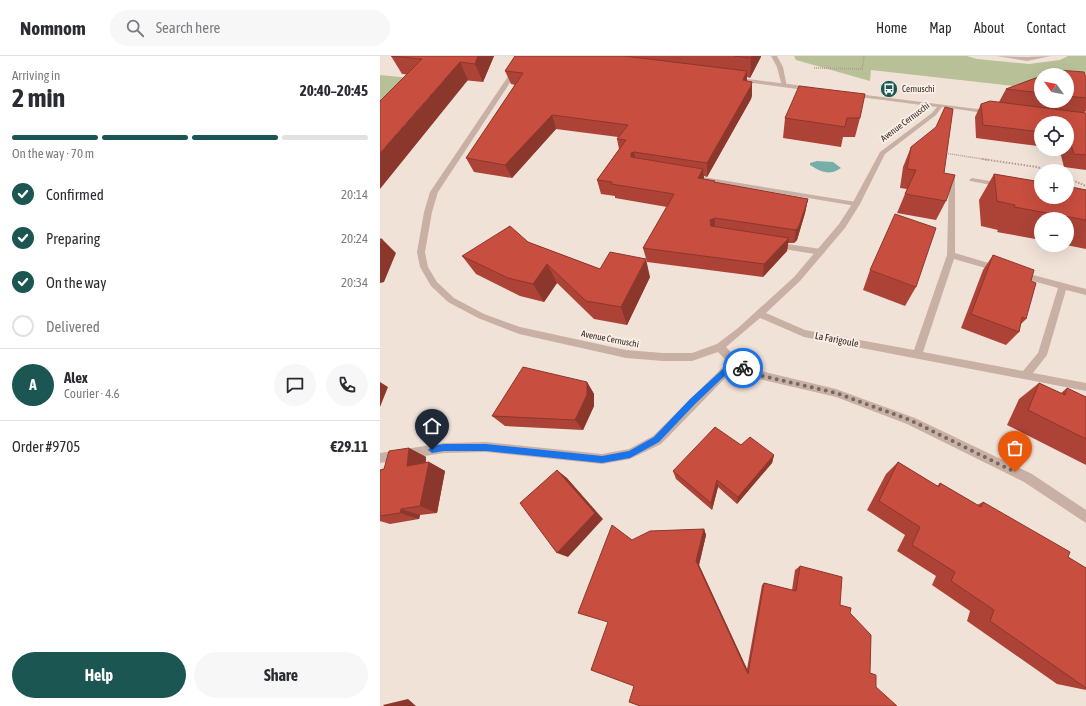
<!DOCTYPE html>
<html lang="en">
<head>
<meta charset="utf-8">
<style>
	:root { --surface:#fff; --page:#f7f7f7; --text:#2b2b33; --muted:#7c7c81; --line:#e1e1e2; --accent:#1b5652 }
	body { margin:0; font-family:"Asap Condensed",sans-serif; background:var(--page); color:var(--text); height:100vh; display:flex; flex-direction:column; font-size:15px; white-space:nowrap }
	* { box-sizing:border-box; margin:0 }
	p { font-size:13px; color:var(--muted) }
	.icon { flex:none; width:22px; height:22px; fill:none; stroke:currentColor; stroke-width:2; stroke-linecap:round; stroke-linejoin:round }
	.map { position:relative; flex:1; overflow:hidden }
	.details { display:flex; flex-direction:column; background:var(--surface); width:380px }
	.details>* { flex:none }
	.needle { width:26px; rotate:303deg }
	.fabs { position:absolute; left:654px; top:12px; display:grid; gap:8px }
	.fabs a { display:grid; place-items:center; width:40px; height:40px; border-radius:50%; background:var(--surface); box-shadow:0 4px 16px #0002; font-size:20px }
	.pin { position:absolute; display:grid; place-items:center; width:34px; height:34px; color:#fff; margin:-41px -17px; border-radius:50% 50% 50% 0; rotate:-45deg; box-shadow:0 0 4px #0007 }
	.pin .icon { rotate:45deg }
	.courier { position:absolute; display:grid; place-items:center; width:40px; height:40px; margin:-20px; border:3px solid #1a73e8; border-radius:50%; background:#fff; color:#222; box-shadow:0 1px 5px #0007 }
	.head em { font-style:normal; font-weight:700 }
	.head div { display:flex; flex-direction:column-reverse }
	.head { display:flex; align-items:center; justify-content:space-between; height:68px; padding:0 12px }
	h1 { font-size:26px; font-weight:700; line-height:30px }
	.bar { display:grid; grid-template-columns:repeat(4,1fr); gap:6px 4px; align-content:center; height:48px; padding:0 12px }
	.bar i { height:5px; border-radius:3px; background:var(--line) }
	.bar .on { background:var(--accent) }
	.bar p { grid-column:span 4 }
	.line { display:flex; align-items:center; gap:10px; padding:0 12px; border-top:1px solid var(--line) }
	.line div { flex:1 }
	.round { display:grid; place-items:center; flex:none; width:42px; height:42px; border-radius:21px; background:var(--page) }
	ol { padding:0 12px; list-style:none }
	li { display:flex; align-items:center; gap:12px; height:44px }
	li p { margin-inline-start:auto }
	li .icon { padding:4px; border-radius:50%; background:var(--accent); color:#fff; stroke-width:4 }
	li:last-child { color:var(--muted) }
	li i { width:22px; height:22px; border:2px solid var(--line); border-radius:50% }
	.primary-button { display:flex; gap:8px; margin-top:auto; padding:8px 12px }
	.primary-button a { flex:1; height:46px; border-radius:24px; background:var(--accent); color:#fff; font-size:16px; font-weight:700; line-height:46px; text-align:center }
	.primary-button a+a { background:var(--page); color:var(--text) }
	header { display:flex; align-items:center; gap:24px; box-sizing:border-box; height:56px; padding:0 20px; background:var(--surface); border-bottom:1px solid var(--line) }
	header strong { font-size:19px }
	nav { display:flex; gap:22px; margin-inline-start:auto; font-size:14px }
	.search { width:280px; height:36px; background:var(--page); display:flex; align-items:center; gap:10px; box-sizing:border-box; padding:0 14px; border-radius:22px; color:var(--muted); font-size:15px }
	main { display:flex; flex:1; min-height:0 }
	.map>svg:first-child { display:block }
	.green { fill:#b8c098 }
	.water { fill:#76aea9 }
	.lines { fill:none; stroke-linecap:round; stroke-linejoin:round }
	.path-far1 { stroke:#b59a8e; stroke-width:1.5; stroke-dasharray:1 1; stroke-linecap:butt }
	.path { stroke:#b59a8e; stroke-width:2; stroke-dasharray:1.5 1.5; stroke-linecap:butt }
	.service { fill:#c9b0a4; fill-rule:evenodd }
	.minor { fill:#c9b0a4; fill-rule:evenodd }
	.wall { fill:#ac4336; fill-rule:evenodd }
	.shaded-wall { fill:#8c372c }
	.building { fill:#c84e3f; stroke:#8c372c }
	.route { fill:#1a73e8 }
	.done { stroke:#766964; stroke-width:4; stroke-dasharray:0 7.2 }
	.labels { text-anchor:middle; stroke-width:4; stroke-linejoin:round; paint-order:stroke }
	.far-poi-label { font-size:9px; fill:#342826; stroke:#f9ede4; text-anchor:start }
	.far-street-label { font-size:9px; fill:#342826; stroke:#f9ede4 }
	.street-label { font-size:10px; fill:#342826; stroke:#f9ede4 }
</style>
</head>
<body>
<header>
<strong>Nomnom</strong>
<div class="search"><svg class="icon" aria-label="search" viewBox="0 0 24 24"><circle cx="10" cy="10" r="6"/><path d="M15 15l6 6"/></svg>Search here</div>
<nav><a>Home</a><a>Map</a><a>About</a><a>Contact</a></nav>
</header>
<main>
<section class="details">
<div class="head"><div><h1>2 min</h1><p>Arriving in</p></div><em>20:40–20:45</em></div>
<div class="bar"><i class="on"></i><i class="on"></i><i class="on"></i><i></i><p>On the way · 70 m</p></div>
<ol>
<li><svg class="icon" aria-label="check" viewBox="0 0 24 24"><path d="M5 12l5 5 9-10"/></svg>Confirmed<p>20:14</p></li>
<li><svg class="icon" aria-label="check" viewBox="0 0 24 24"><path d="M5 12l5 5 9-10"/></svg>Preparing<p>20:24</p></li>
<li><svg class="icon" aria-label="check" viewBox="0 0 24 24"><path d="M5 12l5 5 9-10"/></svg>On the way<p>20:34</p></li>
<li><i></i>Delivered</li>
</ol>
<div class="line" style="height:72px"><b class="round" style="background:var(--accent);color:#fff">A</b><div><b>Alex</b><p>Courier · 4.6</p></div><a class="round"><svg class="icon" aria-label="chat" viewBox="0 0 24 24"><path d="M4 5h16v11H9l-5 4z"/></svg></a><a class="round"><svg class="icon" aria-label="phone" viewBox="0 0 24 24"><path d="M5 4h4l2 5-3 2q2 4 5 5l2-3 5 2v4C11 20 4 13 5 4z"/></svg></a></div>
<div class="line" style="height:52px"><div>Order #9705</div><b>€29.11</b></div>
<div class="primary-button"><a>Help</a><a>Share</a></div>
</section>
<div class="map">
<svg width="706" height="650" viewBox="0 0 706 650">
	<rect width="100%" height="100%" fill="#f1e2d8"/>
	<path class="green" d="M 414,0 L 587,0 L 597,3 L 649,8 L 680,4 L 688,0 L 706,0 L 706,38 L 687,19 L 661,19 L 661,33 L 491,14 L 490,25 L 416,4 Z
		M 0,19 L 50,24 L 0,77 Z"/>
	<path class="water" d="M 437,105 L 453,106 L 461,112 C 449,120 441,116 430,109 L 430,107 Z"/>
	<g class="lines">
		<path class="path-far1" d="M 434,12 L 482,13 L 484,0
			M 564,97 L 609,104"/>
		<path class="path" d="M 602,103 L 657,111 L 668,115
			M 687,122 L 706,130"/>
		<path class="service" d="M 391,0 L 397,0 L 403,11 L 407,31 L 402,30 L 397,11 Z
			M 616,0 L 647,1 L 671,0 L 647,5 Z
			M 323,121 L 476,146 L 480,148 L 476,150 L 321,124 L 321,122 Z
			M 394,186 L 441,193 L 445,196 L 441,199 L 391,191 L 391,187 Z"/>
		<path class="minor" d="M 135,0 L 141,0 L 139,13 L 58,136 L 52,156 L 45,196 L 48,211 L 57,226 L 74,242 L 104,258 L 140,271 L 246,294 L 283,297 L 312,297 L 337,288 L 358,272 L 414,221 L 459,168 L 472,148 L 500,96 L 552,57 L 557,51 L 472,40 L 470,39 L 470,37 L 613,55 L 614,56 L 611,58 L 562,51 L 556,59 L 505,98 L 480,148 L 465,172 L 420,225 L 386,257 L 425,274 L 534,294 L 567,199 L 569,121 L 572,119 L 575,121 L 575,197 L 622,211 L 623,213 L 619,216 L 574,203 L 543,296 L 643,315 L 658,297 L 678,232 L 635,220 L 634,218 L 635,216 L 638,215 L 706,233 L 706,239 L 686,234 L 667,299 L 653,317 L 706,327 L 706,335 L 424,281 L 380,262 L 346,291 L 357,303 L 373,313 L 456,333 L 535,362 L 652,418 L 706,454 L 706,467 L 644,426 L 527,368 L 456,341 L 370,321 L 355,312 L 281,388 L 250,403 L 222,408 L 106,396 L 64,397 L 0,407 L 0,397 L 64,387 L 106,386 L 222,398 L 249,393 L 273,380 L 348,306 L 338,296 L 312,305 L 283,305 L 246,302 L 139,278 L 98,262 L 68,246 L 51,230 L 40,211 L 37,196 L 44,156 L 50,136 L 133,13 Z
			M 359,22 L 432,31 L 435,33 L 432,35 L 357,25 L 357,23 Z
			M 592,122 L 622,127 L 626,129 L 622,131 L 590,125 L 589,124 Z"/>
	</g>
	<path class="wall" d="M 11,0 L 114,0 L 103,26 L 22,18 Z
		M 135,0 L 381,0 L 370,22 L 367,21 L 367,25 L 372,39 L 371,43 L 327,121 L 324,120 L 324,123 L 335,125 L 335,127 L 428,143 L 425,157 L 417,184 L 414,187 L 408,187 L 407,195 L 383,221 L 267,206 L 263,192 L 287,151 L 235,142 L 235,140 L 221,138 L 217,124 L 239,93 L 237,83 L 238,81 L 176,73 L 132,122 L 94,116 L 86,102 L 135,29 L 131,28 L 125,15 Z
		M 687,19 L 706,22 L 706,55 L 704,57 L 706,57 L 706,114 L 684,111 L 680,96 L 659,93 L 658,90 L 596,82 L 595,61 L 601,48 L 619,46 L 626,33 L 661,20 L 661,45 L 687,45 ZM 661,67 L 687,67 L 687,93 L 661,93 Z
		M 405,62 L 480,62 L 475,81 L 463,81 L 461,91 L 403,82 Z
		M 531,91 L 564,117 L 566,145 L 556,164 L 517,157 L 527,133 L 520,132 L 523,111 Z
		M 614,118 L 706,134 L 706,193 L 686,189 L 687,189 L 687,163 L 661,163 L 661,184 L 617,176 L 618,174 L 601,170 L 599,144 Z
		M 148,186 L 220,213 L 270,221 L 247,269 L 214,263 L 177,227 L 164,246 L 140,240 L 96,218 L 82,200 Z
		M 613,199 L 651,225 L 646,263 L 641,268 L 639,276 L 626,289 L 581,272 L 603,214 Z
		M 490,214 L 536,231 L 525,250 L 483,234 Z
		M 207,326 L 214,338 L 214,350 L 203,374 L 125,370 L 112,360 Z
		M 659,327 L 681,337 L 687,332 L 706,341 L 706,409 L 627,369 L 639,343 Z
		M 361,389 L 394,399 L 392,407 L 357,448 L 338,431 L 332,454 L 296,423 L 293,415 Z
		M 29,392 L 46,401 L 46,407 L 49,406 L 65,415 L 57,457 L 40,459 L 39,463 L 10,468 L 0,465 L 0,414 L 4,413 Z
		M 518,406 L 557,430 L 560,427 L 597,449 L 603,446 L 688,501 L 706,512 L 706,634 L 677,628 L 587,565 L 590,555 L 552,529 L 556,520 L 517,495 L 525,479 L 487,454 L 506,418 Z
		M 324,473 L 326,479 L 319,509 L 367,613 L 382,529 L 384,527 L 412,534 L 415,514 L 420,510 L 460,549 L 470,557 L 490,617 L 254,630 L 228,566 L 252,484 Z"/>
	<path class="shaded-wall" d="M 98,0 L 114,0 L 103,26 L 95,8 Z
		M 372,0 L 381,0 L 381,1 L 370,22 L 371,2 Z
		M 80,6 L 88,24 L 0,133 L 0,97 Z
		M 367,15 L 367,28 L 363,24 Z
		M 372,26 L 372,39 L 371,43 L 327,121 L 327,107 Z
		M 172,59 L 176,73 L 132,122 L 125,109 Z
		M 254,96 L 257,110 L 251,101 L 251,97 Z
		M 323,113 L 324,127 L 318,122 Z
		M 428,143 L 425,157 L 417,184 L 414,187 L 416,174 Z
		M 335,162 L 335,176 L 331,177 L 330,164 Z
		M 409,182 L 407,195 L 383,221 L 384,208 Z
		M 2,183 L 16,197 L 4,226 L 0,227 L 0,188 Z
		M 266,203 L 270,221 L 247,269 L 241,251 Z
		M 167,208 L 177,227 L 164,246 L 153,228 Z
		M 0,326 L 8,331 L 0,351 Z
		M 207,326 L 214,338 L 214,350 L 203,374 L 195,364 Z
		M 29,392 L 46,401 L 44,418 L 27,410 Z
		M 394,399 L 392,407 L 357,448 L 358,441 Z
		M 49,406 L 65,415 L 57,457 L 40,450 Z
		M 177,414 L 187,422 L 223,463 L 188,501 L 177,497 Z
		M 337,424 L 338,431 L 332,454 L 331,447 Z
		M 21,453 L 40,459 L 39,463 L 20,457 Z
		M 324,473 L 326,479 L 319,509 L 367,613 L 368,618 L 316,505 Z
		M 28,643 L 36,650 L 4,650 L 3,649 Z"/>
	<path class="building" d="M 11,0 L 98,0 L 95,8 L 80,6 L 0,97 L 0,45 L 42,3 Z
		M 135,0 L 244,0 L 367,15 L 363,24 L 372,26 L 371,30 L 327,107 L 254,96 L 251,97 L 251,101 L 323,113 L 318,122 L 335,125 L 334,126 L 428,143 L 419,170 L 416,174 L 335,162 L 330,164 L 331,170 L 409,182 L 384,208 L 263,192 L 294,138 L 231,128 L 232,126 L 217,124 L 246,84 L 237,83 L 248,69 L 172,59 L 125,109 L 86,102 L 143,17 L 125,15 Z
		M 354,0 L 372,0 L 371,2 Z
		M 678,14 L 704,16 L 706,22 L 706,42 L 687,40 L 687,19 L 663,19 Z
		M 661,20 L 661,37 L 626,33 Z
		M 419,30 L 485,38 L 480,62 L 467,62 L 465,71 L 405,62 Z
		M 610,45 L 706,57 L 706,99 L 694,98 L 689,83 L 687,83 L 687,67 L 661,67 L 661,76 L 603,69 L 601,48 Z
		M 565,51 L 573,53 L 564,117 L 575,119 L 566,145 L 525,138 L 536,114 L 527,113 L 531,91 L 556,71 Z
		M 614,118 L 661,126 L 661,141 L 687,141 L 687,130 L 706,134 L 706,164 L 634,151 L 635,149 L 617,145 Z
		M 515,158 L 556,172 L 536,231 L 490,214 Z
		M 130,170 L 148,186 L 220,213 L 230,196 L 266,203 L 241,251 L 206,245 L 167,208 L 153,228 L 128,222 L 82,200 Z
		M 0,183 L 2,183 L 0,188 Z
		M 613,199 L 654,214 L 651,225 L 656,227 L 646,263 L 642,261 L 639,276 L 591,258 Z
		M 143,311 L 207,326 L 207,339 L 195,364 L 112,360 Z
		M 659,327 L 685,339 L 687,332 L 706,341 L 706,383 L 648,354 Z
		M 335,371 L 361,389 L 370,381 L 394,399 L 358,441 L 337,424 L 331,447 L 293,415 Z
		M 29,392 L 27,410 L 49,406 L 40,450 L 21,453 L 20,457 L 0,460 L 0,414 L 4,413 L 9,395 Z
		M 518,406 L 559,431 L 560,427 L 601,451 L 603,446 L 690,496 L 688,501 L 706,512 L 706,632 L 610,565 L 614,554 L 571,525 L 575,516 L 532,489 L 540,471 L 499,445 Z
		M 177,414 L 215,457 L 177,497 L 140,447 Z
		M 232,469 L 252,484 L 270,475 L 324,473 L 316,505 L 368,618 L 384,527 L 416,535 L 420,510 L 462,521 L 460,549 L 471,552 L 470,557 L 491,579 L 490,617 L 496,619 L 496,631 L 517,650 L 260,650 L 249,646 L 254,630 L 211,614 L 228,566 L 198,557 Z"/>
	<path class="route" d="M 354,303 L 366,310 L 366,314 L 361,314 L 355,310 L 315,348 L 279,386 L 250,402 L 222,407 L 106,395 L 64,395 L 52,397 L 48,394 L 52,390 L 64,388 L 106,388 L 222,400 L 249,395 L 274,381 L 310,343 Z"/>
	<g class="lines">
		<path class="done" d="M 363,312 L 370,317 L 456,337 L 530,364 L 635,416"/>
	</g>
	<defs>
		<symbol id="bus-disc" viewBox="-11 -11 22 22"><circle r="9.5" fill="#1b5652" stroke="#f9ede4"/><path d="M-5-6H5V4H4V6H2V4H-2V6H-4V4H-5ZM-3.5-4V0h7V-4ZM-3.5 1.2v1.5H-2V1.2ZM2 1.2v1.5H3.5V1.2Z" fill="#fff"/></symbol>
	</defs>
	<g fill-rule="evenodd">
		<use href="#bus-disc" x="499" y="23" width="20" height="20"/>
	</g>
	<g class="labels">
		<g class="far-poi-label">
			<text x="522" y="36">Cernuschi</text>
		</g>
		<g class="far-street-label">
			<text transform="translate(525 66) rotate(-37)" y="3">Avenue Cernuschi</text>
			<text transform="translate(230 283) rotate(11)" y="3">Avenue Cernuschi</text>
		</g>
		<g class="street-label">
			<text transform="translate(457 283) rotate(11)" y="4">La Farigoule</text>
		</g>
	</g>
</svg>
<div class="fabs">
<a><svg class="needle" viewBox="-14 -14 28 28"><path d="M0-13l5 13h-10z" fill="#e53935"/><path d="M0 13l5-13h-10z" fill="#7c7c81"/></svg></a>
<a><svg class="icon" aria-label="locate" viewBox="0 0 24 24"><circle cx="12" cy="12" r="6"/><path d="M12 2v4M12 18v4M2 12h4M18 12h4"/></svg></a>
<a>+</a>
<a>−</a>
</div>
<div class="pin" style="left:635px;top:416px;background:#ea580c"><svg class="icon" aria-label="bag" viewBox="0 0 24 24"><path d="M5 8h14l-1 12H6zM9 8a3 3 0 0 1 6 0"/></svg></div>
<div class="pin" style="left:52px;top:394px;background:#1f2937"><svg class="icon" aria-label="home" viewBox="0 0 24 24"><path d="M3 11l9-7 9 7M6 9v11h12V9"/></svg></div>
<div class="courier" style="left:363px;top:312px"><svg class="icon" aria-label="bike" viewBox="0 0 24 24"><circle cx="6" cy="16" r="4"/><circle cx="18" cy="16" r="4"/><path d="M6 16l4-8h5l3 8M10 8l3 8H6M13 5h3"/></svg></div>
</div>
</main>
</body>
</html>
